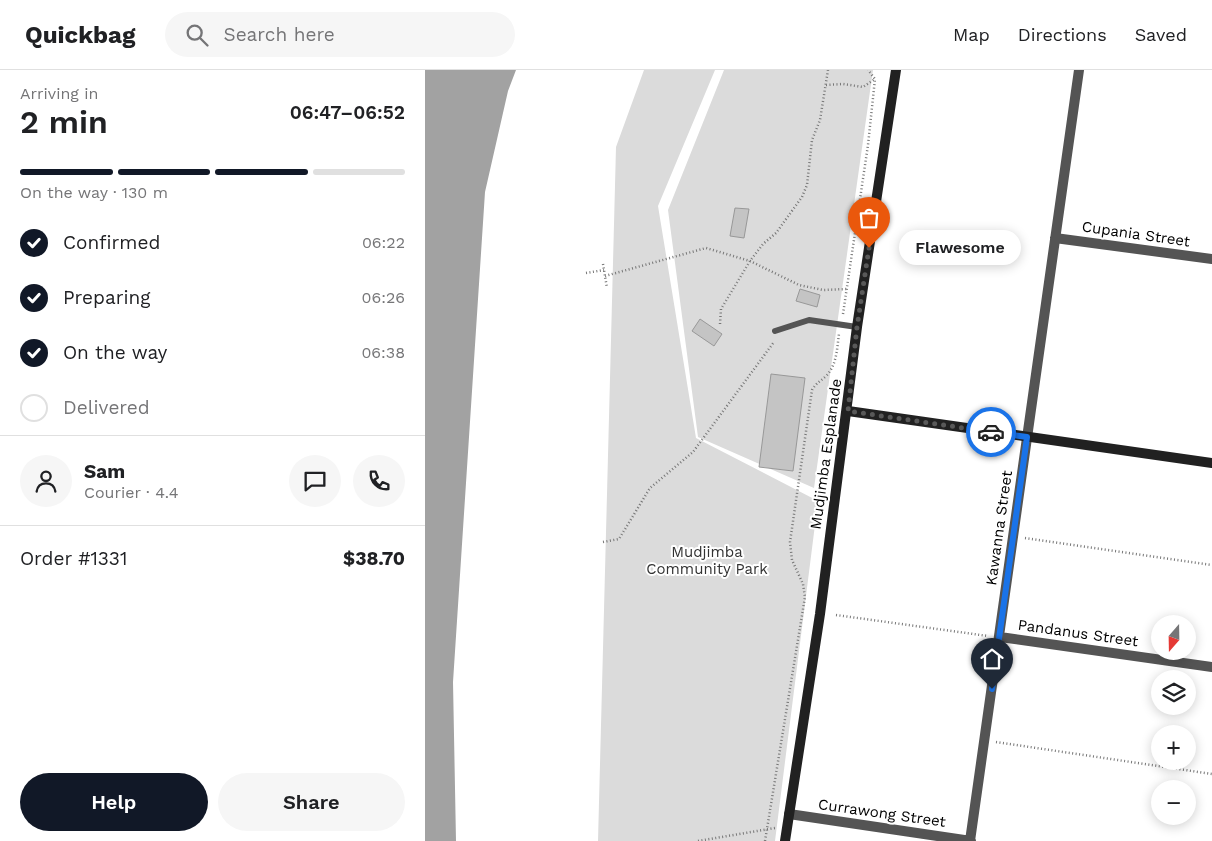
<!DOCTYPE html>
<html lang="en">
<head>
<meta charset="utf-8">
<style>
	:root { --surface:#fff; --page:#f6f6f6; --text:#202124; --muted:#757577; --line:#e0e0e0; --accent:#111827 }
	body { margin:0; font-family:"Work Sans",sans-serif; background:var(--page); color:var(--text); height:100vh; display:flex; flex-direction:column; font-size:19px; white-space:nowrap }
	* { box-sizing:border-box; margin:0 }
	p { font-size:16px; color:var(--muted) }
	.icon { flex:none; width:28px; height:28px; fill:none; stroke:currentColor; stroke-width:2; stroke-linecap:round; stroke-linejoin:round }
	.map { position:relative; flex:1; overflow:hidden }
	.panel { display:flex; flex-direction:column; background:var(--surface); width:425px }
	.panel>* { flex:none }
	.needle { width:32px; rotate:200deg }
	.controls { position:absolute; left:726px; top:545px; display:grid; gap:10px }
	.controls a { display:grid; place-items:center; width:45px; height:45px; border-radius:50%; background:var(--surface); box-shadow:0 2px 12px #0003; font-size:25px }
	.pin { position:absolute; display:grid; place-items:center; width:42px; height:42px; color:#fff; margin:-51px -21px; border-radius:50% 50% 50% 0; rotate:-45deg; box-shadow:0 0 5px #0007 }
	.pin .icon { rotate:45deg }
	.courier { position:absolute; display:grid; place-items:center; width:50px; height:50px; margin:-25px; border:4px solid #1a73e8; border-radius:50%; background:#fff; color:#222; box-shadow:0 1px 6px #0007 }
	.bubble { position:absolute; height:35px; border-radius:18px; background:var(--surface); box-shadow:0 2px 12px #0003; font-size:16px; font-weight:600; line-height:35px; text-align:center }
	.headline em { font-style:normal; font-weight:600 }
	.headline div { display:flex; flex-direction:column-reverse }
	.headline { display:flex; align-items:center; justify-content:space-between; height:85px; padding:0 20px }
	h1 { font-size:32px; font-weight:600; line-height:38px }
	.bar { display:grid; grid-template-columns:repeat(4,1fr); gap:8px 5px; align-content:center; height:60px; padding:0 20px }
	.bar i { height:6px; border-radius:4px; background:var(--line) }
	.bar .current { background:var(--accent) }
	.bar p { grid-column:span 4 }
	.line { display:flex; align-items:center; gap:12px; padding:0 20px; border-top:1px solid var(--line) }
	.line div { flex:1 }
	.round { display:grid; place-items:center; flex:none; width:52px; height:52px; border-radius:26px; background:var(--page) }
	ol { padding:0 20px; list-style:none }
	li { display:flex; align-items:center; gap:15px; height:55px }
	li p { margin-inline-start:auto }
	li .icon { padding:5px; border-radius:50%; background:var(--accent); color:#fff; stroke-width:4 }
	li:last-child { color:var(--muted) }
	li i { width:28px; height:28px; border:2px solid var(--line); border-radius:50% }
	.action { display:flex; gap:10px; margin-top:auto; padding:10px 20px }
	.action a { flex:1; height:58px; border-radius:30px; background:var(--accent); color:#fff; font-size:20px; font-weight:600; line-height:58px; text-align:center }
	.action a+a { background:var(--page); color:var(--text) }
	header { display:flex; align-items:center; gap:30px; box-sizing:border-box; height:70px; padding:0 25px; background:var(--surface); border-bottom:1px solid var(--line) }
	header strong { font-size:24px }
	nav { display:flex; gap:28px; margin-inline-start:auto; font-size:18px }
	.search { width:350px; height:45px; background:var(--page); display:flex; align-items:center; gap:12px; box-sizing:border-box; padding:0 18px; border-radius:28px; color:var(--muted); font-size:19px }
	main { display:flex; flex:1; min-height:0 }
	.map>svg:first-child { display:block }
	.green { fill:#dbdbdb }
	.water { fill:#a2a2a2 }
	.building { fill:#c4c4c4; stroke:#989898 }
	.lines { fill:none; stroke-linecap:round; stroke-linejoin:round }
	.path { stroke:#767676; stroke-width:2.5; stroke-dasharray:1 2.5; stroke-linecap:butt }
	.lane { stroke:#545454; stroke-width:6 }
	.street { stroke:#545454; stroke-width:10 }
	.secondary { stroke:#212121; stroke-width:10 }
	.done { stroke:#595959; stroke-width:5; stroke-dasharray:0 9 }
	.route { stroke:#1a73e8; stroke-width:6 }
	.labels { text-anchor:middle; stroke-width:4; stroke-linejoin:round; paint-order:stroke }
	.street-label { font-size:15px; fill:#000; stroke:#fff }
	.park-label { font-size:15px; fill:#323232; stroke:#fff }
</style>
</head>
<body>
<header>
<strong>Quickbag</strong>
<div class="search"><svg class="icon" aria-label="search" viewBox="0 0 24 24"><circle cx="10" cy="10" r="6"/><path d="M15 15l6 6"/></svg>Search here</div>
<nav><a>Map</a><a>Directions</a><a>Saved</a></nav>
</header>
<main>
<section class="panel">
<div class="headline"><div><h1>2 min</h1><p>Arriving in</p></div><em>06:47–06:52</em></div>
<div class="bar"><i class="current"></i><i class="current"></i><i class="current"></i><i></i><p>On the way · 130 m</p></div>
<ol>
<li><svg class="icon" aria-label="check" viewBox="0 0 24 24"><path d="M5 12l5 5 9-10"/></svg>Confirmed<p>06:22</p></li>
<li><svg class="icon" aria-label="check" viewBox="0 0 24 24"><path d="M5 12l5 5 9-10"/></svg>Preparing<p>06:26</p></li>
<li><svg class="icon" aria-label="check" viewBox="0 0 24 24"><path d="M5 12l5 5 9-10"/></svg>On the way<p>06:38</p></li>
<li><i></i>Delivered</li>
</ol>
<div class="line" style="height:90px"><a class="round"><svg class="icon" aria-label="person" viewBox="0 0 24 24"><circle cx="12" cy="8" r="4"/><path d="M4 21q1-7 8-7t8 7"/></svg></a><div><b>Sam</b><p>Courier · 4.4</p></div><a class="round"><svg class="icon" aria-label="chat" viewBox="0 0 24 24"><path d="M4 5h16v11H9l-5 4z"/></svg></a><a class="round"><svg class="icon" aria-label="phone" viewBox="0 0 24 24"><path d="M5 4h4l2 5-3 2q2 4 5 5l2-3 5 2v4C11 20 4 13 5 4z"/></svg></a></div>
<div class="line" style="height:65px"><div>Order #1331</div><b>$38.70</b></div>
<div class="action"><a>Help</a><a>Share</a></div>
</section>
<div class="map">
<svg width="787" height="771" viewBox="0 0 787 771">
	<rect width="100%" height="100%" fill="#fff"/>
	<path class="green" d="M 219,0 L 290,0 L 233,136 L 271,368 L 393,431 L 350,771 L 173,771 L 191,77 Z
		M 299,0 L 448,0 L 389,418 L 273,367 L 243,140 Z"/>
	<path class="water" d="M 0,0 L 91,0 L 83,21 L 60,122 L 28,612 L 31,771 L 0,771 Z"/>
	<path class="building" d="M 310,138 L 324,139 L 319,168 L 305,166 Z
		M 375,219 L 395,225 L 392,237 L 371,231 Z
		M 275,249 L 297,264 L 289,276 L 267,261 Z
		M 346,304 L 380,308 L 368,401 L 334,397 Z"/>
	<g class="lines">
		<path class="path" d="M 401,15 L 418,14 L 438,17 L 450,9
			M 178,194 L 182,218
			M 161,203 L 179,200
			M 180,206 L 281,178 L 325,191 L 374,215 L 398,220 L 422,219
			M 418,244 L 443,75 L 450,9 L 443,0
			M 295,254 L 296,239 L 325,191 L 338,174 L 351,163 L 377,127 L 382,115 L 387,70 L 395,50 L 403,0
			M 600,468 L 787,495
			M 178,472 L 194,469 L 225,418 L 268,382 L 349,272
			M 411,545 L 563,566
			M 571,672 L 787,704
			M 273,771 L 350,758
			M 340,771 L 380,527 L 378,514 L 367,490 L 365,472 L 387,320 C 391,313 396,311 401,306 C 412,295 412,278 414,264"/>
		<path class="lane" d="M 350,261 L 384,250 L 432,257"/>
		<path class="street" d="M 630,168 L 787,189
			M 575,567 L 787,597
			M 364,744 L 546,771
			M 545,771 L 654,0"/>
		<path class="secondary" d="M 423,341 L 787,393
			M 360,771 L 395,544 L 432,257 L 471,0"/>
	</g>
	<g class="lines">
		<path class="done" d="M 444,178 L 432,257 L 423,341 L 566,362"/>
		<path class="route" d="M 566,362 L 602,367 L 567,619"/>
	</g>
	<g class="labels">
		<g class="street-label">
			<text transform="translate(711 164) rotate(8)" y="5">Cupania Street</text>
			<text transform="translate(401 384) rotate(-82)" y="5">Mudjimba Esplanade</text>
			<text transform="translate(574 458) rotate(-82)" y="5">Kawanna Street</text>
			<text transform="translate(653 563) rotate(8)" y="5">Pandanus Street</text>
			<text transform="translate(457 743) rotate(8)" y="5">Currawong Street</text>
		</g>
		<g class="park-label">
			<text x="282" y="487">Mudjimba<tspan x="282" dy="17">Community Park</tspan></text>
		</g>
	</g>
</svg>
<div class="controls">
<a><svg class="needle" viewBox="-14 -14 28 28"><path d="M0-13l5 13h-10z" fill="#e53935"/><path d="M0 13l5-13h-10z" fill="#757577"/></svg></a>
<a><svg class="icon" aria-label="layers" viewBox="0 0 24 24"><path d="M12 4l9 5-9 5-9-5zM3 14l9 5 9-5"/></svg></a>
<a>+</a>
<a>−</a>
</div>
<div class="pin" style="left:444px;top:178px;background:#ea580c"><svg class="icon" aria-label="bag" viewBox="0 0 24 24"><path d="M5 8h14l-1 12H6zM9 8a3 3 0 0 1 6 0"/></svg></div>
<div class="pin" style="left:567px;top:619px;background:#1f2937"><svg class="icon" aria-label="home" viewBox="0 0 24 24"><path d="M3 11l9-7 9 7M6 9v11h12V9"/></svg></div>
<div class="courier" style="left:566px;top:362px"><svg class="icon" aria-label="car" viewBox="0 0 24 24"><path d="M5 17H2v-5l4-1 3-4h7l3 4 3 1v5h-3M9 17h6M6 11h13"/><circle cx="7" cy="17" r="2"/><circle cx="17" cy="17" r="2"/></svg></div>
<div class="bubble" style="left:474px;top:160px;width:122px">Flawesome</div>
</div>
</main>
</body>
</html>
